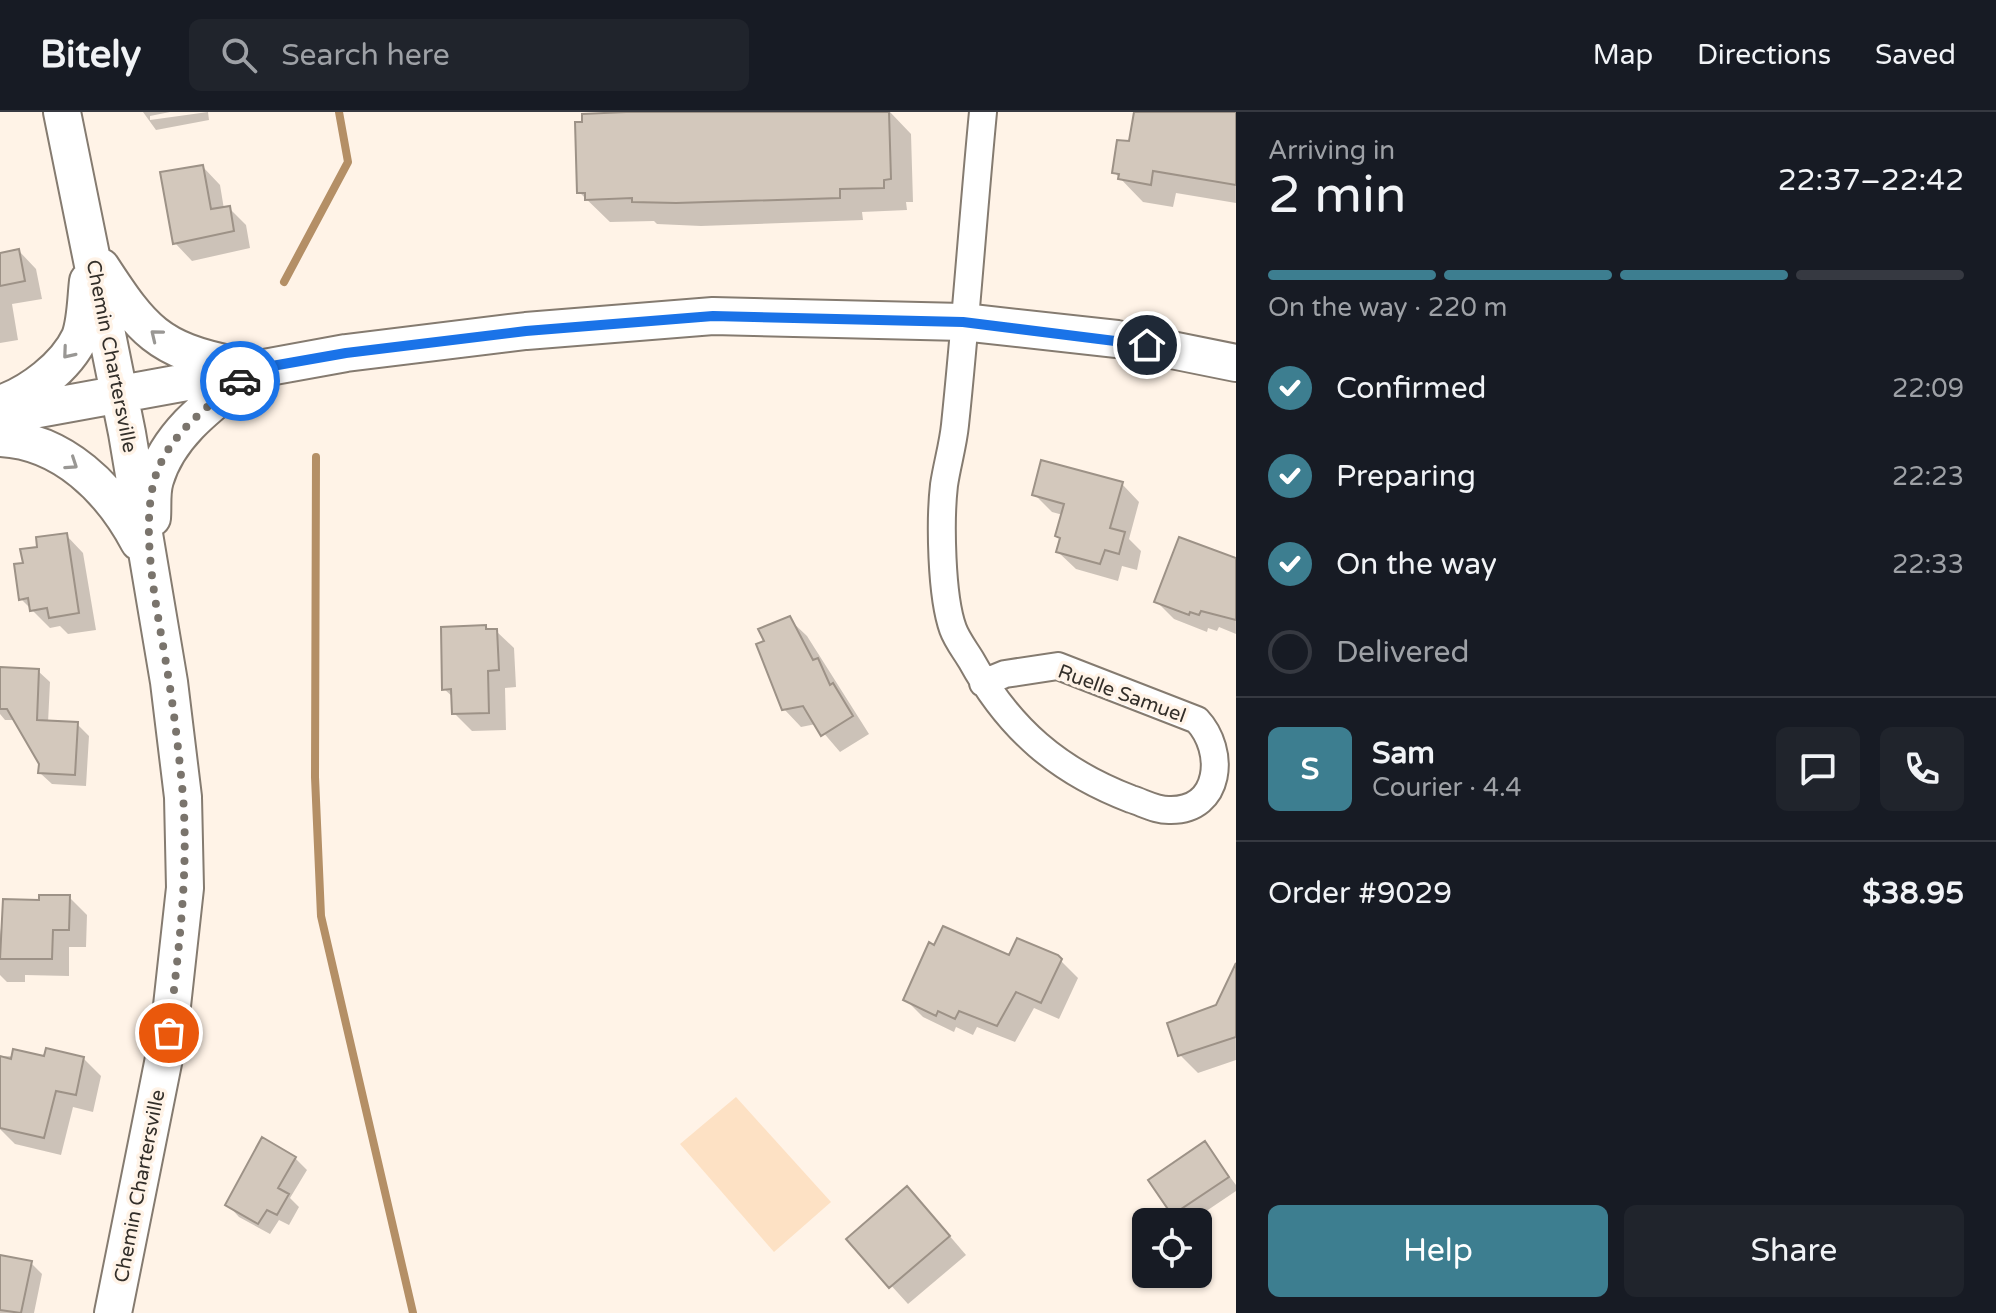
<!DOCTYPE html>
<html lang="en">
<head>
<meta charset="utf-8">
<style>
	:root { --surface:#171b24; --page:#20242c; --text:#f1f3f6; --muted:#9ea1a6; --line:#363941; --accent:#3d7e90 }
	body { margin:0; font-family:"Varela Round",sans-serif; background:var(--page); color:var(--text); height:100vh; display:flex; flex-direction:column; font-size:30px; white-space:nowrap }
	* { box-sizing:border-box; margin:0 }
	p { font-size:26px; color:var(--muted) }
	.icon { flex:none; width:44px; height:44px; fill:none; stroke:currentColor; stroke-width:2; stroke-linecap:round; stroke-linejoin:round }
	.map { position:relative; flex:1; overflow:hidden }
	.side { display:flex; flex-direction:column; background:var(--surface); width:760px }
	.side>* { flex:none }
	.tools { position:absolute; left:1132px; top:1096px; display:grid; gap:16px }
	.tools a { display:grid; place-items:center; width:80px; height:80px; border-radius:12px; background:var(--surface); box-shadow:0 2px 6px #0004; font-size:40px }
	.pin { position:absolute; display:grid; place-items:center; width:68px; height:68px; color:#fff; margin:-34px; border:4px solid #fff; border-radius:50%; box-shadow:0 2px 8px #0007 }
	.courier { position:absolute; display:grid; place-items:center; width:80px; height:80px; margin:-40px; border:6px solid #1a73e8; border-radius:50%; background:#fff; color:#222; box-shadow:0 2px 10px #0007 }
	.head em { font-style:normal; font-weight:600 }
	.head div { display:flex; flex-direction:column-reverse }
	.head { display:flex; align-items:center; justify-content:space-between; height:136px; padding:0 32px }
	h1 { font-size:52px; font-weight:600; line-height:60px }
	.bar { display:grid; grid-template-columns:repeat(4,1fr); gap:12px 8px; align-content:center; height:96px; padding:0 32px }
	.bar i { height:10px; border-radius:6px; background:var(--line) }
	.bar .on { background:var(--accent) }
	.bar p { grid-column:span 4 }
	.line { display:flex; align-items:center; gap:20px; padding:0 32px; border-top:2px solid var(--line) }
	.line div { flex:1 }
	.round { display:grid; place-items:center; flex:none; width:84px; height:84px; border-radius:12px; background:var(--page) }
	ol { padding:0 32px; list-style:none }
	li { display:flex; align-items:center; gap:24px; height:88px }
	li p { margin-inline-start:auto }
	li .icon { padding:8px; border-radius:50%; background:var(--accent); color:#fff; stroke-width:4 }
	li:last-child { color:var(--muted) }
	li i { width:44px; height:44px; border:4px solid var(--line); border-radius:50% }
	.action { display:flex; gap:16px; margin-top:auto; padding:16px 32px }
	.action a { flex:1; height:92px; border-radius:12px; background:var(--accent); color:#fff; font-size:32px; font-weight:600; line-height:92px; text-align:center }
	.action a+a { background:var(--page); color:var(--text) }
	header { display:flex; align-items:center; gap:48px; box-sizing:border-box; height:112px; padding:0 40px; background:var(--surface); border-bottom:2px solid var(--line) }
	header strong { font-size:38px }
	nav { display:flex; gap:44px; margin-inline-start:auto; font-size:28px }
	.search { width:560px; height:72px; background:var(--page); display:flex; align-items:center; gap:20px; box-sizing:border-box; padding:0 28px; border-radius:12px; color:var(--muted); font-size:30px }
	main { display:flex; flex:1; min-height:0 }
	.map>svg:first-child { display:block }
	.green { fill:#fde1c4 }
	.shadow { fill:#0003 }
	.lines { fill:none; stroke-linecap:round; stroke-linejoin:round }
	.stream { stroke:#b48f66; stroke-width:8 }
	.building { fill:#d3c8bc; stroke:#9d9287; stroke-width:2 }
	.street-casing { stroke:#857b70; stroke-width:30 }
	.secondary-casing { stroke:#857b70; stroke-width:40 }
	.street { stroke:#fff; stroke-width:26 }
	.secondary { stroke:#fff; stroke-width:36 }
	.oneway { stroke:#999794 }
	.done { stroke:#7a746c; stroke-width:8; stroke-dasharray:0 14.4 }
	.route { stroke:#1a73e8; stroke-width:10 }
	.labels { text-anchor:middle; stroke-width:7; stroke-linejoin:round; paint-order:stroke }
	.street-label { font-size:20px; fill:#332f2a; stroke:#fff3e7 }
</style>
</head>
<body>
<header>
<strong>Bitely</strong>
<div class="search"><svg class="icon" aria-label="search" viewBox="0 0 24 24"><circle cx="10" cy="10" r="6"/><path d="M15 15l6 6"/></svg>Search here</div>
<nav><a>Map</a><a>Directions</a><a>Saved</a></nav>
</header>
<main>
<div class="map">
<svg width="1236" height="1201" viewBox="0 0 1236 1201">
	<rect width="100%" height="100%" fill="#fff3e7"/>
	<path class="green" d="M 736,985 L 831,1090 L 774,1140 L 680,1032 Z"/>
	<path class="shadow" d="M 143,0 L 170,0 L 150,4 L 150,8 L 208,0 L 209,8 L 156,18 Z
		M 628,0 L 890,0 L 911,22 L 913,90 L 906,90 L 907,98 L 862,100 L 863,108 L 701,114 L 657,112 L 654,109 L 610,110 L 579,80 Z
		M 1136,0 L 1236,0 L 1236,91 L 1176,81 L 1173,95 L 1143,90 L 1114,60 L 1131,32 Z
		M 203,55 L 220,73 L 224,97 L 229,96 L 246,113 L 250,136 L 192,149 L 175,131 Z
		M 19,139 L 36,157 L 42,187 L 12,192 L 18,228 L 0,231 L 0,143 Z
		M 1122,372 L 1139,390 L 1129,427 L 1141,439 L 1137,458 L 1122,454 L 1118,469 L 1076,457 L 1058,440 L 1063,403 L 1052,400 L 1034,382 Z
		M 66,423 L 83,441 L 96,518 L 68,522 L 60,514 L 50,516 L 21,487 L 25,452 L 40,436 Z
		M 1236,448 L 1236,522 L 1219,515 L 1217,519 L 1208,516 L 1207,520 L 1174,507 L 1157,490 Z
		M 789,507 L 807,524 L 869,622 L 840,640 L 816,612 L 801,615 L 784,597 L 767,531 Z
		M 485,515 L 496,519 L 514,536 L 516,575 L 505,576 L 506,618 L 472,619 L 454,601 L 454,586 L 444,577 Z
		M 0,557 L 38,559 L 50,570 L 48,611 L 77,612 L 89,624 L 86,674 L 52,672 L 40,661 L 41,651 L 16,608 L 5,608 L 0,602 Z
		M 69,785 L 87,803 L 86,835 L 69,835 L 69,864 L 25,863 L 25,870 L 7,870 L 0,863 L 0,823 L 5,789 Z
		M 1010,846 L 1061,849 L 1078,866 L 1059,907 L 1034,896 L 1015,930 L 977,915 L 973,923 L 956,915 L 954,920 L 923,905 L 906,888 Z
		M 1236,861 L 1236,948 L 1198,961 L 1180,943 L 1217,895 Z
		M 0,944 L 83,946 L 101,964 L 93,1000 L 73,995 L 61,1043 L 15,1032 L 0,1017 Z
		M 1205,1032 L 1236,1073 L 1236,1079 L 1190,1110 L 1181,1110 L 1173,1102 Z
		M 295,1046 L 307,1058 L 290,1086 L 299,1095 L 289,1113 L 279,1108 L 270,1122 L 239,1105 L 228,1093 Z
		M 924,1094 L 966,1143 L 908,1192 L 849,1127 Z
		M 0,1145 L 31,1151 L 42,1162 L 34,1201 L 0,1201 Z"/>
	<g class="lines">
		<path class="stream" d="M 284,170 L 348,50 L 339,0
			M 316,345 L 315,665 L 321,804 L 413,1201"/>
	</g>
	<path class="building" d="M 626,0 L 889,0 L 891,67 L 884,68 L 884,76 L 840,77 L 840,86 L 676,91 L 632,90 L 632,86 L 585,88 L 585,81 L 577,81 L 575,10 L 582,10 L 582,2 Z
		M 1134,0 L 1236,0 L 1236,73 L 1153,59 L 1151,73 L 1118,67 L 1119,62 L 1112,61 L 1117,28 L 1129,29 Z
		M 203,53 L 211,97 L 230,94 L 234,119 L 173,132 L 160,60 Z
		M 19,137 L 25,169 L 0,174 L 0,141 Z
		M 1041,348 L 1123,370 L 1110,416 L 1125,420 L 1119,442 L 1105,438 L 1100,452 L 1056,440 L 1060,426 L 1055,424 L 1064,392 L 1032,383 Z
		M 67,421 L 79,501 L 49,506 L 47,496 L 30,499 L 28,486 L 19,488 L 14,452 L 23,451 L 20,437 L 37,435 L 36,425 Z
		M 1179,425 L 1236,446 L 1236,508 L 1201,499 L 1199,503 L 1190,500 L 1189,503 L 1154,490 Z
		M 790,504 L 813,548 L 818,546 L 830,573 L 833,571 L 853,604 L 821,624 L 803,594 L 782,598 L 756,532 L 764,529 L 758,517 Z
		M 486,513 L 486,517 L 497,517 L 499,558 L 488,559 L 489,601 L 452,602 L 451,577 L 442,578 L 441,515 Z
		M 0,555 L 39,557 L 37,608 L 78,610 L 75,663 L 38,661 L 39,652 L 7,597 L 0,597 Z
		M 39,783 L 70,783 L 69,818 L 53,818 L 52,847 L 0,847 L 3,787 L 39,788 Z
		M 943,814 L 1009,843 L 1017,826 L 1058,843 L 1062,847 L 1041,891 L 1016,880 L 997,914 L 959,899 L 955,907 L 938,899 L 936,904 L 903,888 L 929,830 L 934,833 Z
		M 1236,851 L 1236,925 L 1178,944 L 1167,911 L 1216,893 Z
		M 46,936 L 84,945 L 76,983 L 56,979 L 44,1026 L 0,1016 L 0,944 L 11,947 L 13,937 L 44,944 Z
		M 262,1025 L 296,1045 L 278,1076 L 289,1082 L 277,1103 L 267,1098 L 258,1112 L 225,1093 Z
		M 1205,1029 L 1229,1065 L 1172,1103 L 1148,1068 Z
		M 907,1074 L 950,1124 L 889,1176 L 846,1127 Z
		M 0,1143 L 32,1149 L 21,1201 L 0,1198 Z"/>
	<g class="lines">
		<defs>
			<path id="street" d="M 983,0 C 973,104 966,209 955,313 C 953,333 947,353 944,373 C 940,408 941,484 953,517 C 957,528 965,538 971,548 C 1009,617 1058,659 1131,687 C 1144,691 1157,699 1171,698 C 1221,698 1226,639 1197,608 L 1058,554 L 1005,562 L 983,571"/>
			<path id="secondary" d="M 62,0 L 127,321 L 169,570 L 183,685 L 185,776 L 169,921 L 113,1201
				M 101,155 C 142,218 158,238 234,253
				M 0,292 C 30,282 66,255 80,225 C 86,209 86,186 88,169
				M 0,304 L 346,241 L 526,219 L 713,204 L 963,210 L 1117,227 L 1236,251
				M 0,326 C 63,329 111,377 139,430
				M 152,406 C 153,395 151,380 155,368 C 169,320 213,290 250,261"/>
		</defs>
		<use href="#street" class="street-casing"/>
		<use href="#secondary" class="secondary-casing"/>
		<use href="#street" class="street"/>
		<use href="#secondary" class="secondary"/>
	</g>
	<defs><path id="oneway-chevron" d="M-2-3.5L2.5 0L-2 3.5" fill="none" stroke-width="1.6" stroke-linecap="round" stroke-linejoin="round" transform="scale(2)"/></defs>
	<g class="oneway">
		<use href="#oneway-chevron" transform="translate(156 223) rotate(-141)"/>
		<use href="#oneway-chevron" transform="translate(68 241) rotate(130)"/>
		<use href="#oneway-chevron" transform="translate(72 352) rotate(34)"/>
	</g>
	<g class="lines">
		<path class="done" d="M 169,921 C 178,842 189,763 183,684 C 179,642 174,598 167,557 C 158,501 140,425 154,369 C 166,325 206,295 240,269"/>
		<path class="route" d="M 240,269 L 255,257 L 346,241 L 526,219 L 713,204 L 963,210 L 1147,233"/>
	</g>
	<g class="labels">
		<g class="street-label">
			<text transform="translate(112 244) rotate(79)" y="7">Chemin Chartersville</text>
			<text transform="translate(1122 581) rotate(20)" y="7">Ruelle Samuel</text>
			<text transform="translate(139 1074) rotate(-79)" y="7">Chemin Chartersville</text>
		</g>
	</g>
</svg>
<div class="tools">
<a><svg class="icon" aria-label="locate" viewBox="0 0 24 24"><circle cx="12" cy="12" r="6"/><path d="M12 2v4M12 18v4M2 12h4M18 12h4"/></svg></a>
</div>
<div class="pin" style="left:169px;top:921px;background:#ea580c"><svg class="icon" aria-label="bag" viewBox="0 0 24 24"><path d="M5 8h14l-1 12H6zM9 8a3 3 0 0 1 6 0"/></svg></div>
<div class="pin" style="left:1147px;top:233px;background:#1f2937"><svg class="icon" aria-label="home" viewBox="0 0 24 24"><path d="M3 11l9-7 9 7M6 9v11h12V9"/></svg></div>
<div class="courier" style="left:240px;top:269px"><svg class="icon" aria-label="car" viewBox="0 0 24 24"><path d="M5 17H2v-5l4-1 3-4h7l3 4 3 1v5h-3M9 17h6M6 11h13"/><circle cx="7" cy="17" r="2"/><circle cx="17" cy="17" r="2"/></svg></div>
</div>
<section class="side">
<div class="head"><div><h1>2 min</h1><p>Arriving in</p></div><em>22:37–22:42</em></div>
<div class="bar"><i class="on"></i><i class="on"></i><i class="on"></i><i></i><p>On the way · 220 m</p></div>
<ol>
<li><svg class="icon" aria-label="check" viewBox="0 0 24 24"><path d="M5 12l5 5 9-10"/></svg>Confirmed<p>22:09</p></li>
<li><svg class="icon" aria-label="check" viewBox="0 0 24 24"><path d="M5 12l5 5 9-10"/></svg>Preparing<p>22:23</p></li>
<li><svg class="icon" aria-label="check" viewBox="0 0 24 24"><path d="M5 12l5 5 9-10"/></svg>On the way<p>22:33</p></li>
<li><i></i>Delivered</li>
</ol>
<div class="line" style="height:144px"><b class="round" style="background:var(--accent);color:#fff">S</b><div><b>Sam</b><p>Courier · 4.4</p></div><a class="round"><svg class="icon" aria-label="chat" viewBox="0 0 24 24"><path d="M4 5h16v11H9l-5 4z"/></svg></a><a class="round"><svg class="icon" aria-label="phone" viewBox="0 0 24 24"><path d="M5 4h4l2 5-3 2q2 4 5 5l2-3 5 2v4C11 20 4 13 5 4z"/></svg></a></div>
<div class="line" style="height:104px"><div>Order #9029</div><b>$38.95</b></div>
<div class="action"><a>Help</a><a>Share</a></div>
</section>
</main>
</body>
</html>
